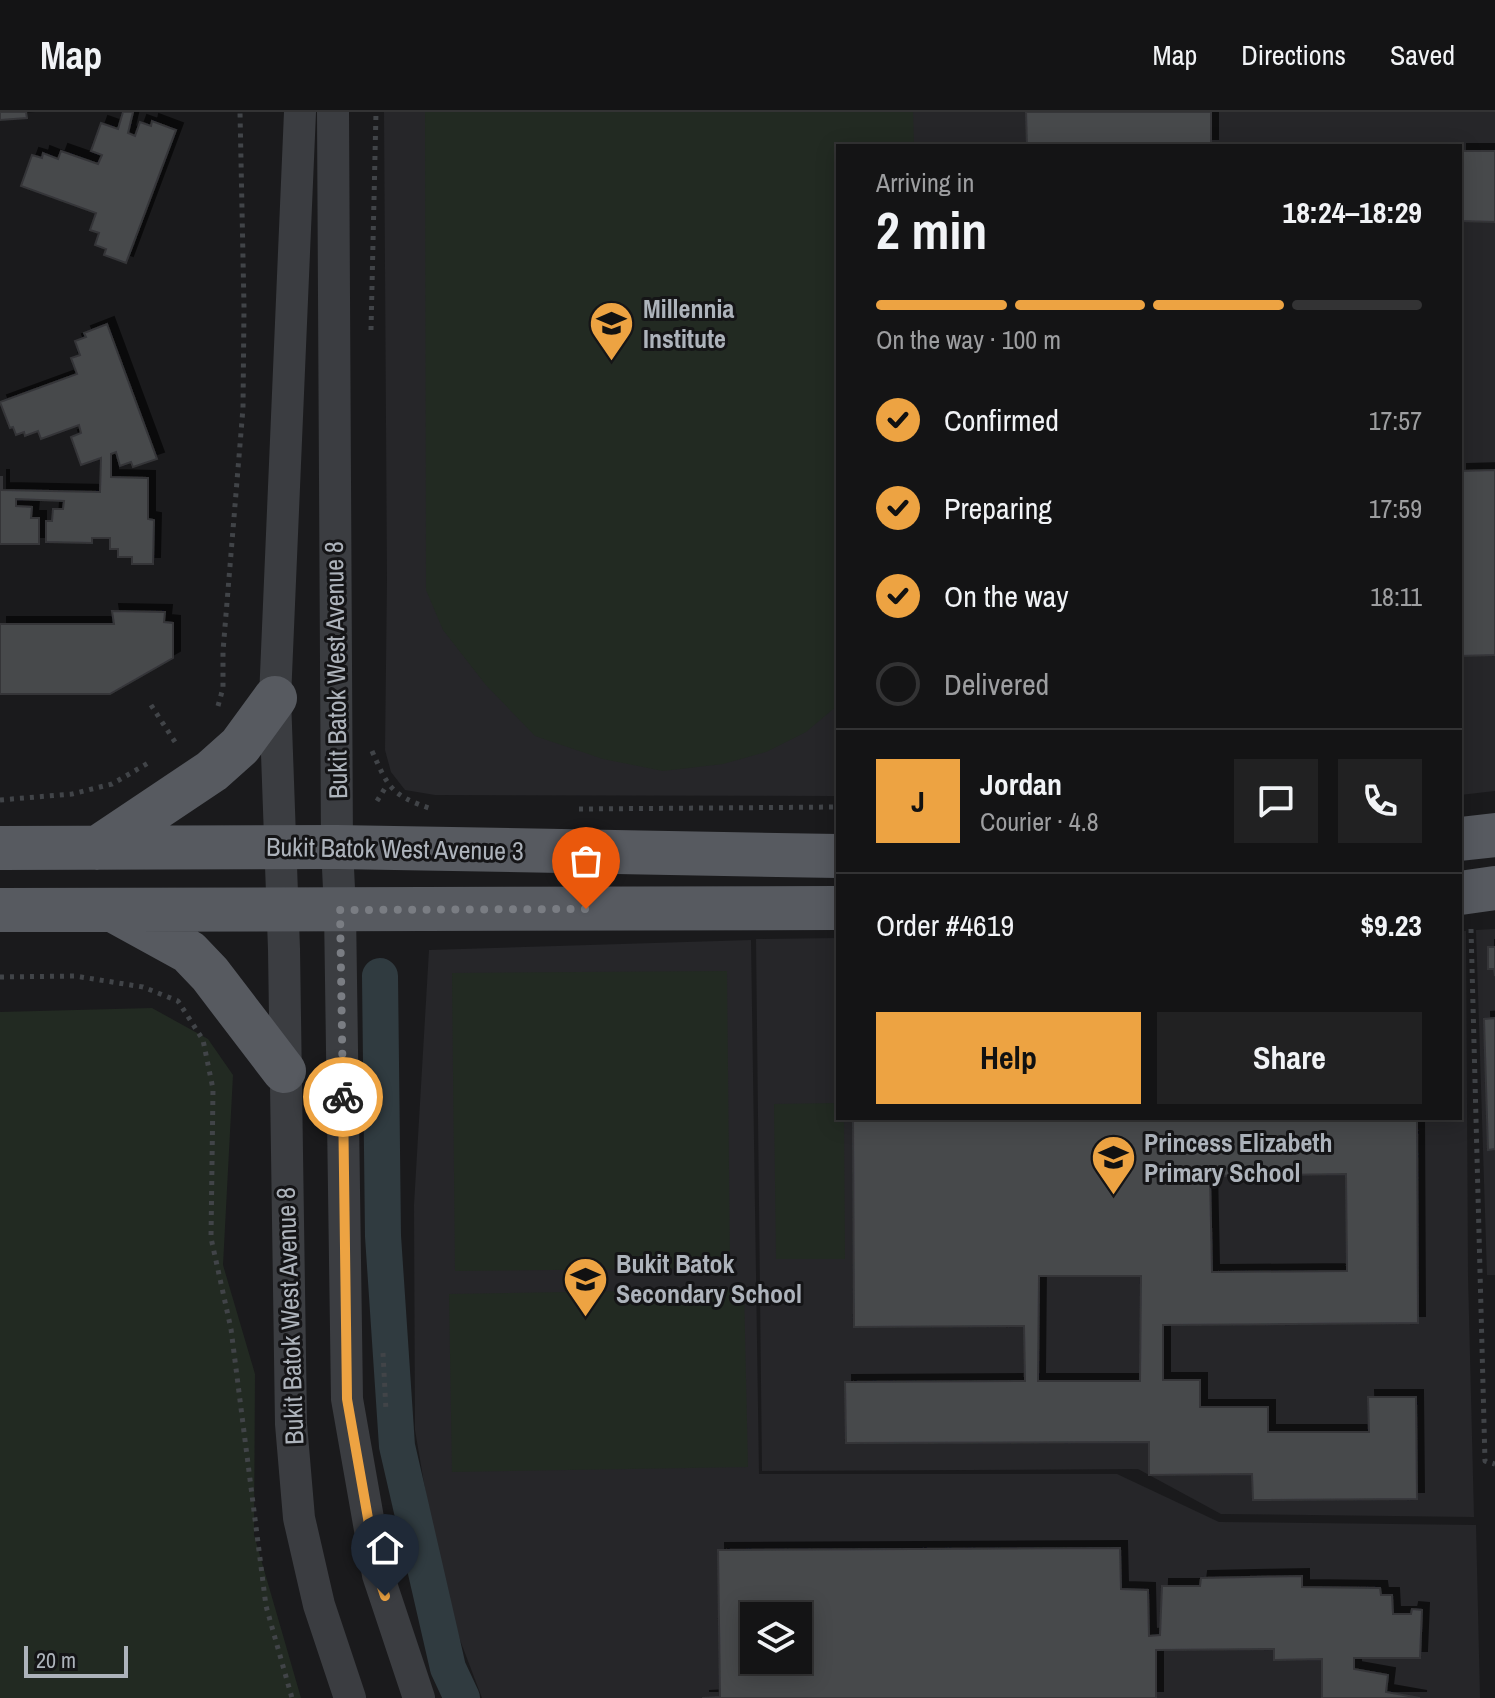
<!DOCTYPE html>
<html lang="en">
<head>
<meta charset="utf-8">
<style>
	:root { --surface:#141415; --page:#212122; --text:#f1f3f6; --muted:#9d9ea0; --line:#333334; --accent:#eda342 }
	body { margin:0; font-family:"Archivo Narrow",sans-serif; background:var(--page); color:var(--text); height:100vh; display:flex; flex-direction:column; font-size:30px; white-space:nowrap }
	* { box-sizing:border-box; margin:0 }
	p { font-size:26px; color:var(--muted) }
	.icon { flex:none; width:44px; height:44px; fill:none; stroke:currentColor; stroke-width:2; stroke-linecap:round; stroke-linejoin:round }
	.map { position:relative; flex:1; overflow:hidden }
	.side { position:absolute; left:836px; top:32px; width:626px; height:976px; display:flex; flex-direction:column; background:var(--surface); border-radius:0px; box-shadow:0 4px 20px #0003,0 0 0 2px var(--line) }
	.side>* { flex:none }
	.fabs { position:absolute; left:740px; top:1490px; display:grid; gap:16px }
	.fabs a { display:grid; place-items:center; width:72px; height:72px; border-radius:0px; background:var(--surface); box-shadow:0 4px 20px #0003,0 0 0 2px var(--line); font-size:40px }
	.scale { position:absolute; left:24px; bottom:20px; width:104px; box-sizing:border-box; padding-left:8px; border:4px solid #adb3bb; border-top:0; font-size:22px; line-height:28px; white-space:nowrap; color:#adb3bb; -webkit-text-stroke:6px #151517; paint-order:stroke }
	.pin { position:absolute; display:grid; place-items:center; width:68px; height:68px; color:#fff; margin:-82px -34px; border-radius:50% 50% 50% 0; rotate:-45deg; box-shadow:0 0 8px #0007 }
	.pin .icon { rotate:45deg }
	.courier { position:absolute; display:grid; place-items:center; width:80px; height:80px; margin:-40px; border:6px solid #eda342; border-radius:50%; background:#fff; color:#222; box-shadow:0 2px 10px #0007 }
	.headline em { font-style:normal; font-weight:700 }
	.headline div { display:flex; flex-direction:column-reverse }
	.headline { display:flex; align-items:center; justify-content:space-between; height:136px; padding:0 40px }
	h1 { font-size:52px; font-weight:700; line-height:60px }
	.bar { display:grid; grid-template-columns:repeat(4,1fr); gap:12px 8px; align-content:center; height:96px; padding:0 40px }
	.bar i { height:10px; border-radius:6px; background:var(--line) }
	.bar .on { background:var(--accent) }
	.bar p { grid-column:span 4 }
	.line { display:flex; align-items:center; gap:20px; padding:0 40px; border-top:2px solid var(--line) }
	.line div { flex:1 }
	.round { display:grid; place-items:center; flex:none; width:84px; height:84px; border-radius:0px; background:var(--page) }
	ol { padding:0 40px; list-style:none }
	li { display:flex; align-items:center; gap:24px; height:88px }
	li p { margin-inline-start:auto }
	li .icon { padding:8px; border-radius:50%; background:var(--accent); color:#111; stroke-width:4 }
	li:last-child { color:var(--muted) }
	li i { width:44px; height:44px; border:4px solid var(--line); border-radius:50% }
	.cta { display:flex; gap:16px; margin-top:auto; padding:16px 40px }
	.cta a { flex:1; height:92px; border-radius:0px; background:var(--accent); color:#111; font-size:32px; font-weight:700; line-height:92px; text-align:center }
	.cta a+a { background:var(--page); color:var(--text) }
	header { display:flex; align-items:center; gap:48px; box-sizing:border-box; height:112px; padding:0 40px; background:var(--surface); border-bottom:2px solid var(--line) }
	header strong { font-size:38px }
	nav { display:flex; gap:44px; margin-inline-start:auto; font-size:28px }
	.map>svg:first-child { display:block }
	.built { fill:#262629; fill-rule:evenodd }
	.green { fill:#222a22 }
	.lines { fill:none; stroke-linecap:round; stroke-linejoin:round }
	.canal { stroke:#303b40; stroke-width:36 }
	.building { fill:#47484c; stroke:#343538; stroke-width:2; fill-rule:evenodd; filter:url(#shadow) }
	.path { stroke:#414448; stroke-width:5; stroke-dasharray:4 6; stroke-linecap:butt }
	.street { stroke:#3b3d41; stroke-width:32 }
	.primary { stroke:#575a60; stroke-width:44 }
	.done { stroke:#7a7d83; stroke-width:8; stroke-dasharray:0 14.4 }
	.route { stroke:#eda342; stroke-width:10 }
	.labels { text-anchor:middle; stroke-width:6; stroke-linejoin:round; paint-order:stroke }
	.poi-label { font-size:26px; font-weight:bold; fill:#adb3bb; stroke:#151517; text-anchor:start }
	.street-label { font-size:26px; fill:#adb3bb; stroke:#151517 }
</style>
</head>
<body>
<header>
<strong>Map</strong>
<nav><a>Map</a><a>Directions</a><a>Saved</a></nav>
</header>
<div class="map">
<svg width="1495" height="1586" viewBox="0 0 1495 1586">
	<defs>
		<filter id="shadow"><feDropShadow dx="7" dy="-7" stdDeviation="0" flood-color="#0009"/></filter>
	</defs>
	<rect width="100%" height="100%" fill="#1a1a1c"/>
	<path class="built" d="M 384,0 L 1495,0 L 1495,679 L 1460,683 L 1460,34 L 838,34 L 838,684 L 435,683 L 405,678 L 391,660 L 385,638 L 387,467 Z
		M 1495,817 L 1495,1163 L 1487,1163 L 1476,818 Z
		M 1460,819 L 1466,819 L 1468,1164 L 1474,1405 L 1221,1402 L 1138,1357 L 762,1359 L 756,827 L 838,826 L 838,1006 L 1460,1006 Z
		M 751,828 L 759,1362 L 1117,1362 L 1219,1410 L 1476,1413 L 1480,1586 L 482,1586 L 443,1483 L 415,1318 L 414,1093 L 429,838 ZM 754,1504 L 798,1504 L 798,1548 L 754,1548 Z"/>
	<path class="green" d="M 425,0 L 913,0 L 914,34 L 838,34 L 838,593 L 806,620 L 766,640 L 723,652 L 663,659 L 603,647 L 535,624 L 485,572 L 443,518 L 426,478 Z
		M 727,859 L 730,1156 L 455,1159 L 452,861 Z
		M 152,896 L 208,927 L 233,963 L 223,1153 L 255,1262 L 254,1423 L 301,1586 L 0,1586 L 0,900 Z
		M 838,991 L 838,1006 L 844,1006 L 845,1147 L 776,1147 L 774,992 Z
		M 744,1177 L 748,1355 L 452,1360 L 449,1182 Z"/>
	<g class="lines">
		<path class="canal" d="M 380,864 L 383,1124 L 397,1334 L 448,1556 L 462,1586"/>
	</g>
	<path class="building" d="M 0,0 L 26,0 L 27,6 L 0,8 Z
		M 123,0 L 133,0 L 128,21 L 135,24 L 140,10 L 151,14 L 152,9 L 176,18 L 126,151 L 104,143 L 106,137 L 95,133 L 99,121 L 90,118 L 96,101 L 21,74 L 32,43 L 42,46 L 43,41 L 58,47 L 61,39 L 98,52 L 102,43 L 91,39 L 101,11 L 118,17 Z
		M 1026,0 L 1211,0 L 1211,34 L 1027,34 Z
		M 1460,39 L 1495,39 L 1495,110 L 1460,109 Z
		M 107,212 L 157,347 L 133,355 L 131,350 L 120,354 L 116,340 L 111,342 L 111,365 L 148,366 L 148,407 L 154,408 L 153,452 L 132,452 L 132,445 L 118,445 L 118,437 L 110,437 L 110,426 L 92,426 L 92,431 L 46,430 L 46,409 L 52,409 L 53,397 L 63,397 L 64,389 L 16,387 L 16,394 L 32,395 L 31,406 L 39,406 L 39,432 L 0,432 L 0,365 L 2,365 L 2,378 L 100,380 L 101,346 L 81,353 L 71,325 L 81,321 L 79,313 L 41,327 L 38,319 L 25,324 L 24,320 L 16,323 L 13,315 L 10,316 L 0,290 L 77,262 L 71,246 L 80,243 L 75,229 L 86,225 L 84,221 Z
		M 1495,358 L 1495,543 L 1460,544 L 1460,359 Z
		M 112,499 L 165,500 L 164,510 L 173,511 L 173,546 L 110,582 L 0,582 L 0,512 L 114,512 Z
		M 1488,835 L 1495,835 L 1495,864 L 1494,857 L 1488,857 Z
		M 1495,906 L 1495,1037 L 1488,1038 L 1484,907 Z
		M 853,1006 L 1417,1006 L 1418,1211 L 1163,1213 L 1163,1268 L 1200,1268 L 1200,1295 L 1268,1295 L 1268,1320 L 1369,1320 L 1368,1285 L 1416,1285 L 1417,1387 L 1253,1388 L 1252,1362 L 1149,1363 L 1149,1330 L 846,1331 L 845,1270 L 1025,1269 L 1024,1214 L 854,1215 ZM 1346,1062 L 1347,1159 L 1212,1160 L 1210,1064 ZM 1039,1164 L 1141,1164 L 1140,1269 L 1038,1269 Z
		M 1120,1436 L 1121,1477 L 1148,1478 L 1149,1524 L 1160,1523 L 1162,1474 L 1200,1474 L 1201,1466 L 1302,1464 L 1302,1475 L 1380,1476 L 1381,1483 L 1392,1483 L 1393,1502 L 1411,1502 L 1412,1497 L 1422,1498 L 1420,1546 L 1354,1546 L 1354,1557 L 1388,1563 L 1386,1580 L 1420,1586 L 1322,1586 L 1322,1547 L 1274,1548 L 1274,1537 L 1156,1538 L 1156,1586 L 702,1586 L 720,1585 L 718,1438 ZM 754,1504 L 798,1504 L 798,1548 L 754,1548 Z"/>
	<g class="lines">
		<path class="path" d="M 371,218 L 376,0
			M 151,593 L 177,633
			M 218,594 L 223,576 L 223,539 L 243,296 L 244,195 L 240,0
			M 372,639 C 388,675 391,683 429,696
			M 0,688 L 72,682 L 112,672 L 150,650
			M 377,689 L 387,673
			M 579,697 L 838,695
			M 1471,817 L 1485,1349 L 1495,1352
			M 0,865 L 75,864 L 143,875 L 178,889 L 203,928 L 213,977 L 211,1126 L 231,1217 L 266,1494 L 292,1586
			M 383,1241 L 386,1299"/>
		<path class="street" d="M 300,0 L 275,586 L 284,837 L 291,1312 L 299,1406 L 319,1493 L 350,1586
			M 333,0 L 337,735 L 340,798 L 347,1287 L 378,1463 L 419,1586"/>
		<path class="primary" d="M 1460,727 L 1495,723
			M 0,736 L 337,735 L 838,744
			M 97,736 L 212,659 L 240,634 L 275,586
			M 1460,781 L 1495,776
			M 0,798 L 838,796
			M 118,801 L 189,840 L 210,862 L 284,959"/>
	</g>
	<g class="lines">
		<path class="done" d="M 343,985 L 340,798 L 586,797"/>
		<path class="route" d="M 343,985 L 347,1287 L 378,1463 L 385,1484"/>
	</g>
	<defs>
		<symbol id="university-pin" viewBox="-11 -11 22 30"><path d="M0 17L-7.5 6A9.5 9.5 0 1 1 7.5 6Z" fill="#eda342" stroke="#151517"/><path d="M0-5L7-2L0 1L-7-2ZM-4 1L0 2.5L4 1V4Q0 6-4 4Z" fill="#111"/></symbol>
		<symbol id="school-pin" viewBox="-11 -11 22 30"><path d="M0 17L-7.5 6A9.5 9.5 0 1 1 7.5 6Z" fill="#eda342" stroke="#151517"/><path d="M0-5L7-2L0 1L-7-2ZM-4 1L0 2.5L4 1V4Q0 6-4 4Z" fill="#111"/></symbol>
	</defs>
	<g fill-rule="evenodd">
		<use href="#university-pin" x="586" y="186" width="51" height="69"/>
		<use href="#school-pin" x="1088" y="1020" width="51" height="69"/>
		<use href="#school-pin" x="560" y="1142" width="51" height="69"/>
	</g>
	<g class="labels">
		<g class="poi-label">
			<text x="643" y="206">Millennia<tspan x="643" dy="30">Institute</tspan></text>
			<text x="1144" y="1040">Princess Elizabeth<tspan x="1144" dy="30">Primary School</tspan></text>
			<text x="616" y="1161">Bukit Batok<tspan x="616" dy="30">Secondary School</tspan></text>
		</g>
		<g class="street-label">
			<text transform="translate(336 558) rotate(-91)" y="9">Bukit Batok West Avenue 8</text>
			<text transform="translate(395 737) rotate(1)" y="9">Bukit Batok West Avenue 3</text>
			<text transform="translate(290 1204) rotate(-92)" y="9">Bukit Batok West Avenue 8</text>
		</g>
	</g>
</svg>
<div class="fabs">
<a><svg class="icon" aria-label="layers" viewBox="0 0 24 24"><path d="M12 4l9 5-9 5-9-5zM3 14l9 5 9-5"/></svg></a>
</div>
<div class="scale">20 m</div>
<div class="pin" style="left:586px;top:797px;background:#ea580c"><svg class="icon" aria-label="bag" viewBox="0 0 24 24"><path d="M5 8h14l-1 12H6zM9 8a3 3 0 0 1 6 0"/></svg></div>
<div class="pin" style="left:385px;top:1484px;background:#1f2937"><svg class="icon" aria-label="home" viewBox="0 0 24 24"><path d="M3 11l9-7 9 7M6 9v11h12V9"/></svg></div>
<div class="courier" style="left:343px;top:985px"><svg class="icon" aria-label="bike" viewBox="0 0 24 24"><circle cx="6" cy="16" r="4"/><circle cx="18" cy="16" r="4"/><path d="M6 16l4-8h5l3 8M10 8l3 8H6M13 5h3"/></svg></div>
<section class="side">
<div class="headline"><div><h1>2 min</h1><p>Arriving in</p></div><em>18:24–18:29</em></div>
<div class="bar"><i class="on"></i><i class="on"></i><i class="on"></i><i></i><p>On the way · 100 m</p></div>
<ol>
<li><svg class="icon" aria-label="check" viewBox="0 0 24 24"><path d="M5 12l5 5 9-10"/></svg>Confirmed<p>17:57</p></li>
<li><svg class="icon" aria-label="check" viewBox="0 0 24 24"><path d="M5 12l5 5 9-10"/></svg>Preparing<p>17:59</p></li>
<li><svg class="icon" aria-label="check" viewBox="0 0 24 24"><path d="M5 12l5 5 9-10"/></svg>On the way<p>18:11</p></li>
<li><i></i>Delivered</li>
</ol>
<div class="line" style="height:144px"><b class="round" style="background:var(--accent);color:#111">J</b><div><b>Jordan</b><p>Courier · 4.8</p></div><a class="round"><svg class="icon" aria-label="chat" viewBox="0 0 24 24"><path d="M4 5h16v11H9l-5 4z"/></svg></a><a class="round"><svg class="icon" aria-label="phone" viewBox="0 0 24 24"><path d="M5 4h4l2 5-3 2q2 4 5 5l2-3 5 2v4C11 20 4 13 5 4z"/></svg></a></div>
<div class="line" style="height:104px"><div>Order #4619</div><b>$9.23</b></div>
<div class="cta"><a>Help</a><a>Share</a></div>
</section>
</div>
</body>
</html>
